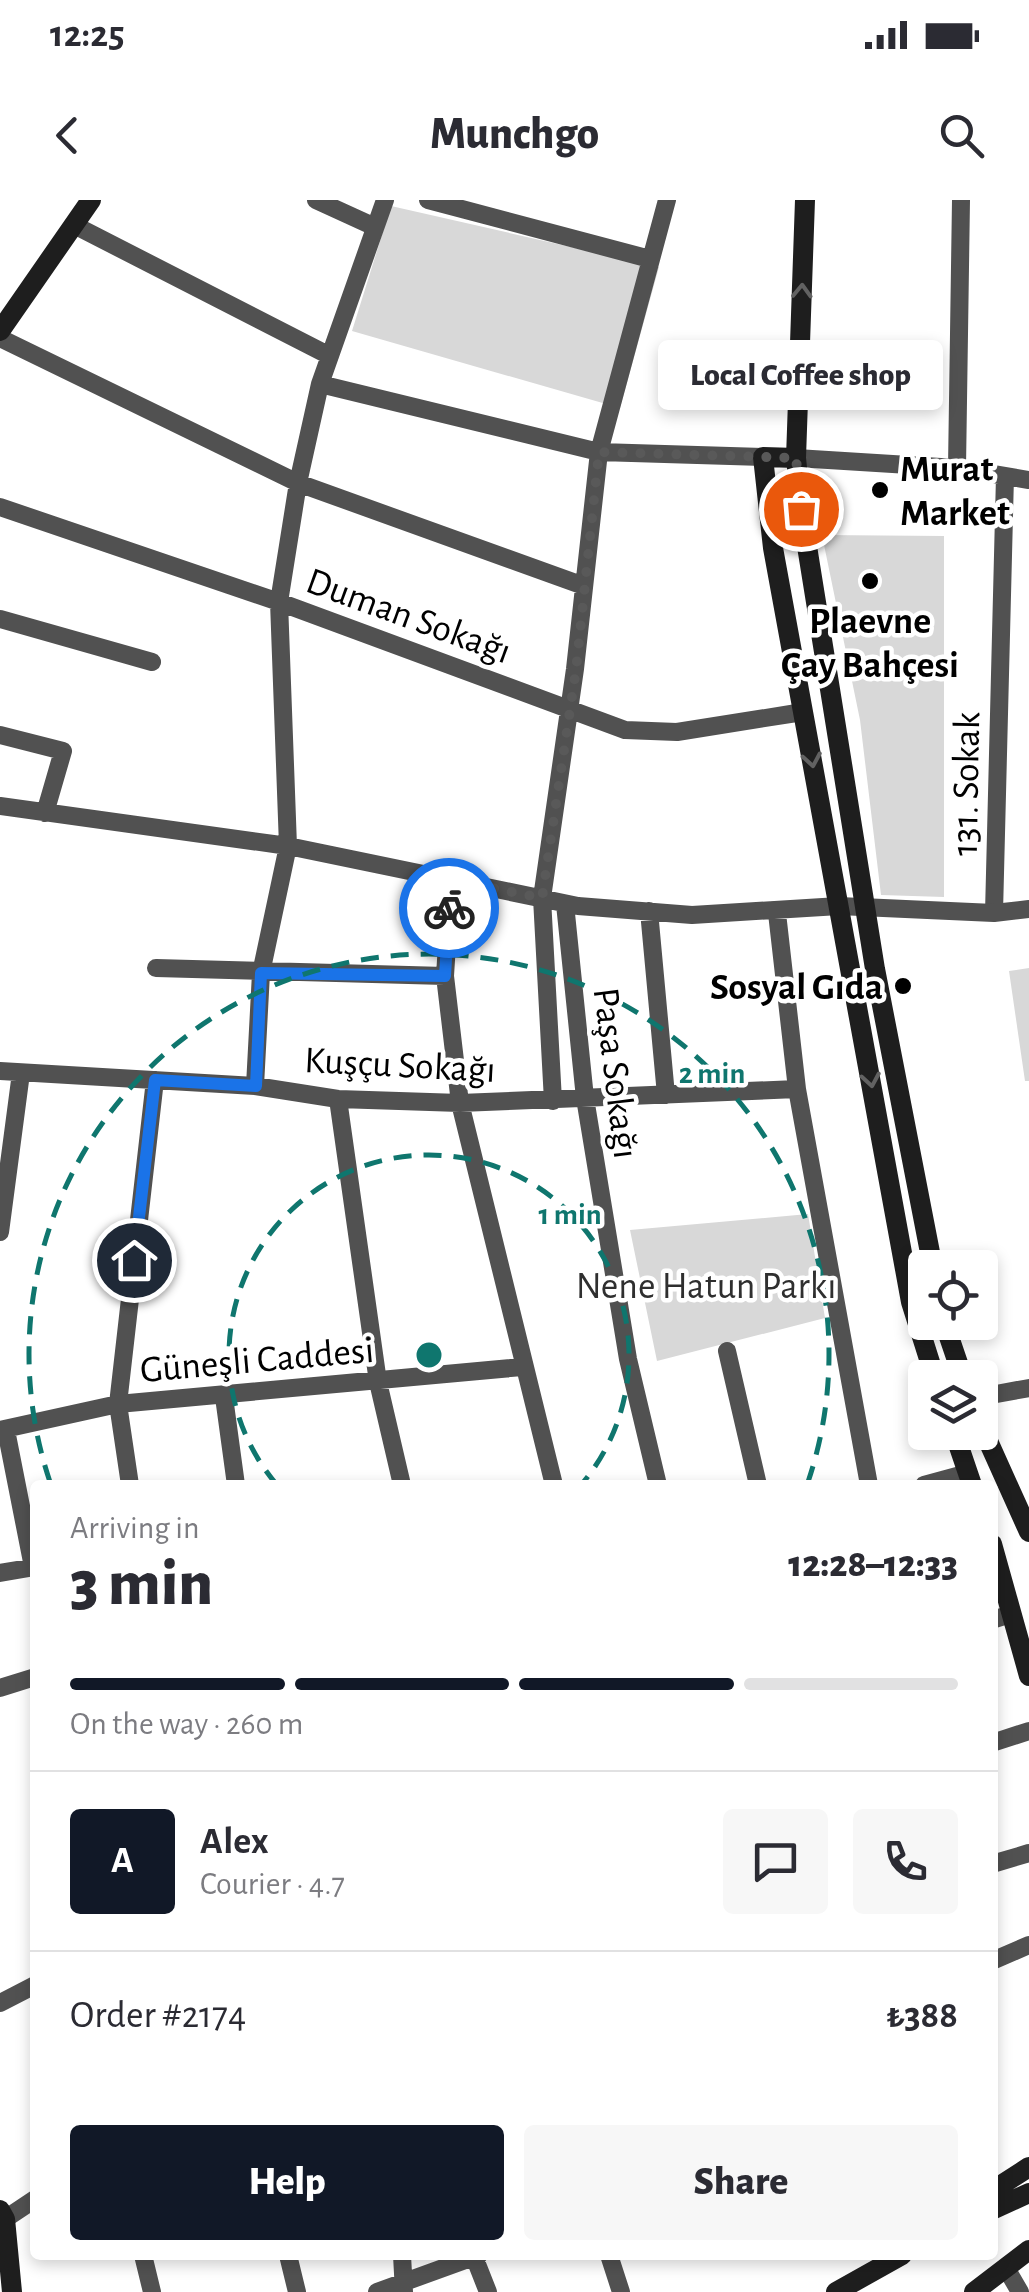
<!DOCTYPE html>
<html lang="en">
<head>
<meta charset="utf-8">
<style>
	:root { --surface:#fff; --page:#f7f7f7; --text:#2b2b33; --muted:#7c7c81; --line:#e1e1e2; --accent:#111827 }
	body { margin:0; font-family:"Alegreya Sans",sans-serif; background:var(--page); color:var(--text); height:100vh; display:flex; flex-direction:column; font-size:38px; white-space:nowrap }
	* { box-sizing:border-box; margin:0 }
	p { font-size:32px; color:var(--muted) }
	.icon { flex:none; width:55px; height:55px; fill:none; stroke:currentColor; stroke-width:2; stroke-linecap:round; stroke-linejoin:round }
	.map { position:relative; flex:1; overflow:hidden }
	.side { position:absolute; left:30px; top:1280px; width:968px; height:780px; display:flex; flex-direction:column; background:var(--surface); border-radius:10px; box-shadow:0 5px 15px #0003 }
	.side>* { flex:none }
	.controls { position:absolute; left:908px; top:1050px; display:grid; gap:20px }
	.controls a { display:grid; place-items:center; width:90px; height:90px; border-radius:10px; background:var(--surface); box-shadow:0 5px 15px #0003; font-size:50px }
	.pin { position:absolute; display:grid; place-items:center; width:85px; height:85px; color:#fff; margin:-42px; border:5px solid #fff; border-radius:50%; box-shadow:0 2px 10px #0007 }
	.courier { position:absolute; display:grid; place-items:center; width:100px; height:100px; margin:-50px; border:8px solid #1a73e8; border-radius:50%; background:#fff; color:#222; box-shadow:0 2px 12px #0007 }
	.bubble { position:absolute; height:70px; border-radius:10px; background:var(--surface); box-shadow:0 5px 15px #0003; font-size:32px; font-weight:800; line-height:70px; text-align:center }
	.summary em { font-style:normal; font-weight:800 }
	.summary div { display:flex; flex-direction:column-reverse }
	.summary { display:flex; align-items:center; justify-content:space-between; height:170px; padding:0 40px }
	h1 { font-size:65px; font-weight:800; line-height:75px }
	.bar { display:grid; grid-template-columns:repeat(4,1fr); gap:15px 10px; align-content:center; height:120px; padding:0 40px }
	.bar i { height:12px; border-radius:8px; background:var(--line) }
	.bar .selected { background:var(--accent) }
	.bar p { grid-column:span 4 }
	.line { display:flex; align-items:center; gap:25px; padding:0 40px; border-top:2px solid var(--line) }
	.line div { flex:1 }
	.round { display:grid; place-items:center; flex:none; width:105px; height:105px; border-radius:10px; background:var(--page) }
	.action { display:flex; gap:20px; margin-top:auto; padding:20px 40px }
	.action a { flex:1; height:115px; border-radius:10px; background:var(--accent); color:#fff; font-size:40px; font-weight:800; line-height:115px; text-align:center }
	.action a+a { background:var(--page); color:var(--text) }
	.status { display:flex; justify-content:space-between; align-items:center; height:70px; padding:0 50px; background:var(--surface); direction:ltr }
	.status svg { height:28px; fill:currentColor }
	header { display:flex; justify-content:space-between; align-items:center; height:130px; padding:0 40px; background:var(--surface); font-size:45px; font-weight:800 }
	.map>svg:first-child { display:block }
	.green { fill:#d8d8d8 }
	.lines { fill:none; stroke-linecap:round; stroke-linejoin:round }
	.street { stroke:#515151; stroke-width:18 }
	.secondary { stroke:#1e1e1e; stroke-width:20 }
	.oneway { stroke:#626262 }
	.done { stroke:#595959; stroke-width:10; stroke-dasharray:0 18 }
	.route { stroke:#1a73e8; stroke-width:12 }
	.ring { fill:none; stroke:#0f766e; stroke-width:5; stroke-dasharray:18 12 }
	.poi-dot { fill:#000; stroke:#fff; stroke-width:4 }
	.labels { text-anchor:middle; stroke-width:9; stroke-linejoin:round; paint-order:stroke }
	.poi-label { font-size:38px; font-weight:bold; fill:#000; stroke:#fff; text-anchor:start }
	.street-label { font-size:38px; fill:#000; stroke:#fff }
	.park-label { font-size:38px; fill:#2f2f2f; stroke:#fff }
	.centre { fill:#0f766e; stroke:#fff; stroke-width:5 }
	.ring-label { font-size:30px; text-anchor:middle; font-weight:bold; fill:#0f766e; stroke:#fff; stroke-width:9; stroke-linejoin:round; paint-order:stroke }
</style>
</head>
<body>
<div class="status"><b>12:25</b><svg viewBox="0 0 49 12"><path d="M0 12V9h3v3zM5 12V6h3v6zM10 12V3h3v9zM15 12V0h3v12zM26 1h20v11H26zM47 4h2v5h-2z"/></svg></div>
<header><svg class="icon" aria-label="back" viewBox="0 0 24 24"><path d="M15 5l-7 7 7 7"/></svg>Munchgo<svg class="icon" aria-label="search" viewBox="0 0 24 24"><circle cx="10" cy="10" r="6"/><path d="M15 15l6 6"/></svg></header>
<div class="map">
<svg width="1029" height="2092" viewBox="0 0 1029 2092">
	<rect width="100%" height="100%" fill="#fff"/>
	<path class="green" d="M 391,6 L 659,67 L 620,208 L 352,131 Z
		M 822,335 L 944,336 L 944,697 L 881,695 L 860,520 Z
		M 1029,768 L 1029,881 L 1025,881 L 1009,771 Z
		M 808,1014 L 825,1118 L 657,1161 L 630,1030 Z"/>
	<g class="lines">
		<path class="street" d="M 316,0 L 375,27
			M 428,0 L 650,59
			M 76,26 L 330,156
			M 0,138 L 298,283 L 584,386
			M 320,184 L 599,252 L 763,257
			M 796,258 L 957,268 L 1029,280
			M 957,268 L 961,0
			M 0,307 L 279,402 L 625,530 L 677,532 L 803,512
			M 0,419 L 152,462
			M 0,535 L 63,551 L 45,613
			M 0,606 L 288,646 L 578,706 L 692,715 L 839,706 L 994,713 L 1029,709
			M 451,680 L 445,776 L 460,903 L 554,1285
			M 565,704 L 585,898 L 628,1159 L 658,1285
			M 649,711 L 666,895
			M 777,713 L 797,889 L 869,1285
			M 994,713 L 1005,276
			M 156,768 L 445,776
			M 0,871 L 255,886 L 338,899 L 460,903 L 797,889
			M 255,886 L 261,773 L 288,646 L 279,402 L 298,283 L 320,184 L 385,0
			M 338,899 L 378,1182 L 402,1285
			M 553,901 L 542,698 L 575,469 L 599,252 L 667,0
			M 0,1032 L 21,873
			M 727,1151 L 758,1285
			M 224,1197 L 236,1285
			M 980,1197 L 1029,1188
			M 0,1230 L 118,1204 L 522,1167
			M 6,1230 L 33,1367
			M 130,1285 L 118,1204 L 155,880
			M 924,1285 L 968,1273
			M 0,1373 L 35,1367
			M 992,1420 L 1011,1414
			M 0,1488 L 35,1477
			M 992,1543 L 1029,1531
			M 992,1664 L 1029,1653
			M 992,1761 L 1029,1745
			M 0,1803 L 35,1785
			M 5,2019 L 35,1999
			M 143,2055 L 152,2092
			M 288,2055 L 297,2092
			M 402,2055 L 404,2092
			M 609,2055 L 621,2092
			M 475,2059 L 488,2092
			M 1006,2068 L 1020,2092
			M 377,2092 L 479,2055"/>
		<path class="secondary" d="M 805,0 L 796,258 L 801,309 L 875,769 L 933,1068
			M 0,131 L 91,0
			M 796,258 L 763,257 L 773,348 L 911,1102 L 935,1178
			M 944,1122 L 963,1178
			M 980,1223 L 1029,1332
			M 954,1232 L 972,1285
			M 992,1344 L 1029,1476
			M 992,1991 L 1029,1967
			M 0,2010 L 5,2019 L 12,2092
			M 992,2010 L 1029,1993
			M 836,2092 L 902,2055
			M 974,2092 L 1029,2050"/>
	</g>
	<defs><path id="oneway-chevron" d="M-2-3.5L2.5 0L-2 3.5" fill="none" stroke-width="1.6" stroke-linecap="round" stroke-linejoin="round" transform="scale(2.5)"/></defs>
	<g class="oneway">
		<use href="#oneway-chevron" transform="translate(802 91) rotate(-88)"/>
		<use href="#oneway-chevron" transform="translate(812 560) rotate(80)"/>
		<use href="#oneway-chevron" transform="translate(871 880) rotate(80)"/>
	</g>
	<g class="lines">
		<path class="done" d="M 449,708 L 451,680 L 542,698 L 576,470 L 599,252 L 796,258 L 801,309"/>
		<path class="route" d="M 134,1060 L 155,880 L 256,886 L 261,773 L 445,776 L 449,708"/>
	</g>
	<g class="ring">
		<path d="M277 1285A200 200 0 1 1 581 1285"/>
		<path d="M50 1282A400 400 0 1 1 808 1282"/>
	</g>
	<g class="poi-dot">
		<circle cx="880" cy="290" r="10"/>
		<circle cx="870" cy="381" r="10"/>
		<circle cx="903" cy="786" r="10"/>
	</g>
	<g class="labels">
		<g class="poi-label">
			<text x="900" y="281">Murat<tspan x="900" dy="44">Market</tspan></text>
			<text x="870" y="433" text-anchor="middle">Plaevne<tspan x="870" dy="44">Çay Bahçesi</tspan></text>
			<text x="883" y="799" text-anchor="end">Sosyal Gıda</text>
		</g>
		<g class="street-label">
			<text transform="translate(409 415) rotate(20)" y="13">Duman Sokağı</text>
			<text transform="translate(965 584) rotate(-89)" y="13">131. Sokak</text>
			<text transform="translate(400 864) rotate(3)" y="13">Kuşçu Sokağı</text>
			<text transform="translate(617 873) rotate(83)" y="13">Paşa Sokağı</text>
			<text transform="translate(257 1159) rotate(-5)" y="13">Güneşli Caddesi</text>
		</g>
		<g class="park-label">
			<text x="706" y="1098">Nene Hatun Parkı</text>
		</g>
	</g>
	<circle cx="429" cy="1155" r="15" class="centre"/>
	<g class="ring-label">
		<text x="712" y="883">2 min</text>
		<text x="570" y="1024">1 min</text>
	</g>
</svg>
<div class="controls">
<a><svg class="icon" aria-label="locate" viewBox="0 0 24 24"><circle cx="12" cy="12" r="6"/><path d="M12 2v4M12 18v4M2 12h4M18 12h4"/></svg></a>
<a><svg class="icon" aria-label="layers" viewBox="0 0 24 24"><path d="M12 4l9 5-9 5-9-5zM3 14l9 5 9-5"/></svg></a>
</div>
<div class="pin" style="left:801px;top:309px;background:#ea580c"><svg class="icon" aria-label="bag" viewBox="0 0 24 24"><path d="M5 8h14l-1 12H6zM9 8a3 3 0 0 1 6 0"/></svg></div>
<div class="pin" style="left:134px;top:1060px;background:#1f2937"><svg class="icon" aria-label="home" viewBox="0 0 24 24"><path d="M3 11l9-7 9 7M6 9v11h12V9"/></svg></div>
<div class="courier" style="left:449px;top:708px"><svg class="icon" aria-label="bike" viewBox="0 0 24 24"><circle cx="6" cy="16" r="4"/><circle cx="18" cy="16" r="4"/><path d="M6 16l4-8h5l3 8M10 8l3 8H6M13 5h3"/></svg></div>
<div class="bubble" style="left:658px;top:140px;width:285px">Local Coffee shop</div>
<section class="side">
<div class="summary"><div><h1>3 min</h1><p>Arriving in</p></div><em>12:28–12:33</em></div>
<div class="bar"><i class="selected"></i><i class="selected"></i><i class="selected"></i><i></i><p>On the way · 260 m</p></div>
<div class="line" style="height:180px"><b class="round" style="background:var(--accent);color:#fff">A</b><div><b>Alex</b><p>Courier · 4.7</p></div><a class="round"><svg class="icon" aria-label="chat" viewBox="0 0 24 24"><path d="M4 5h16v11H9l-5 4z"/></svg></a><a class="round"><svg class="icon" aria-label="phone" viewBox="0 0 24 24"><path d="M5 4h4l2 5-3 2q2 4 5 5l2-3 5 2v4C11 20 4 13 5 4z"/></svg></a></div>
<div class="line" style="height:130px"><div>Order #2174</div><b>₺388</b></div>
<div class="action"><a>Help</a><a>Share</a></div>
</section>
</div>
</body>
</html>
